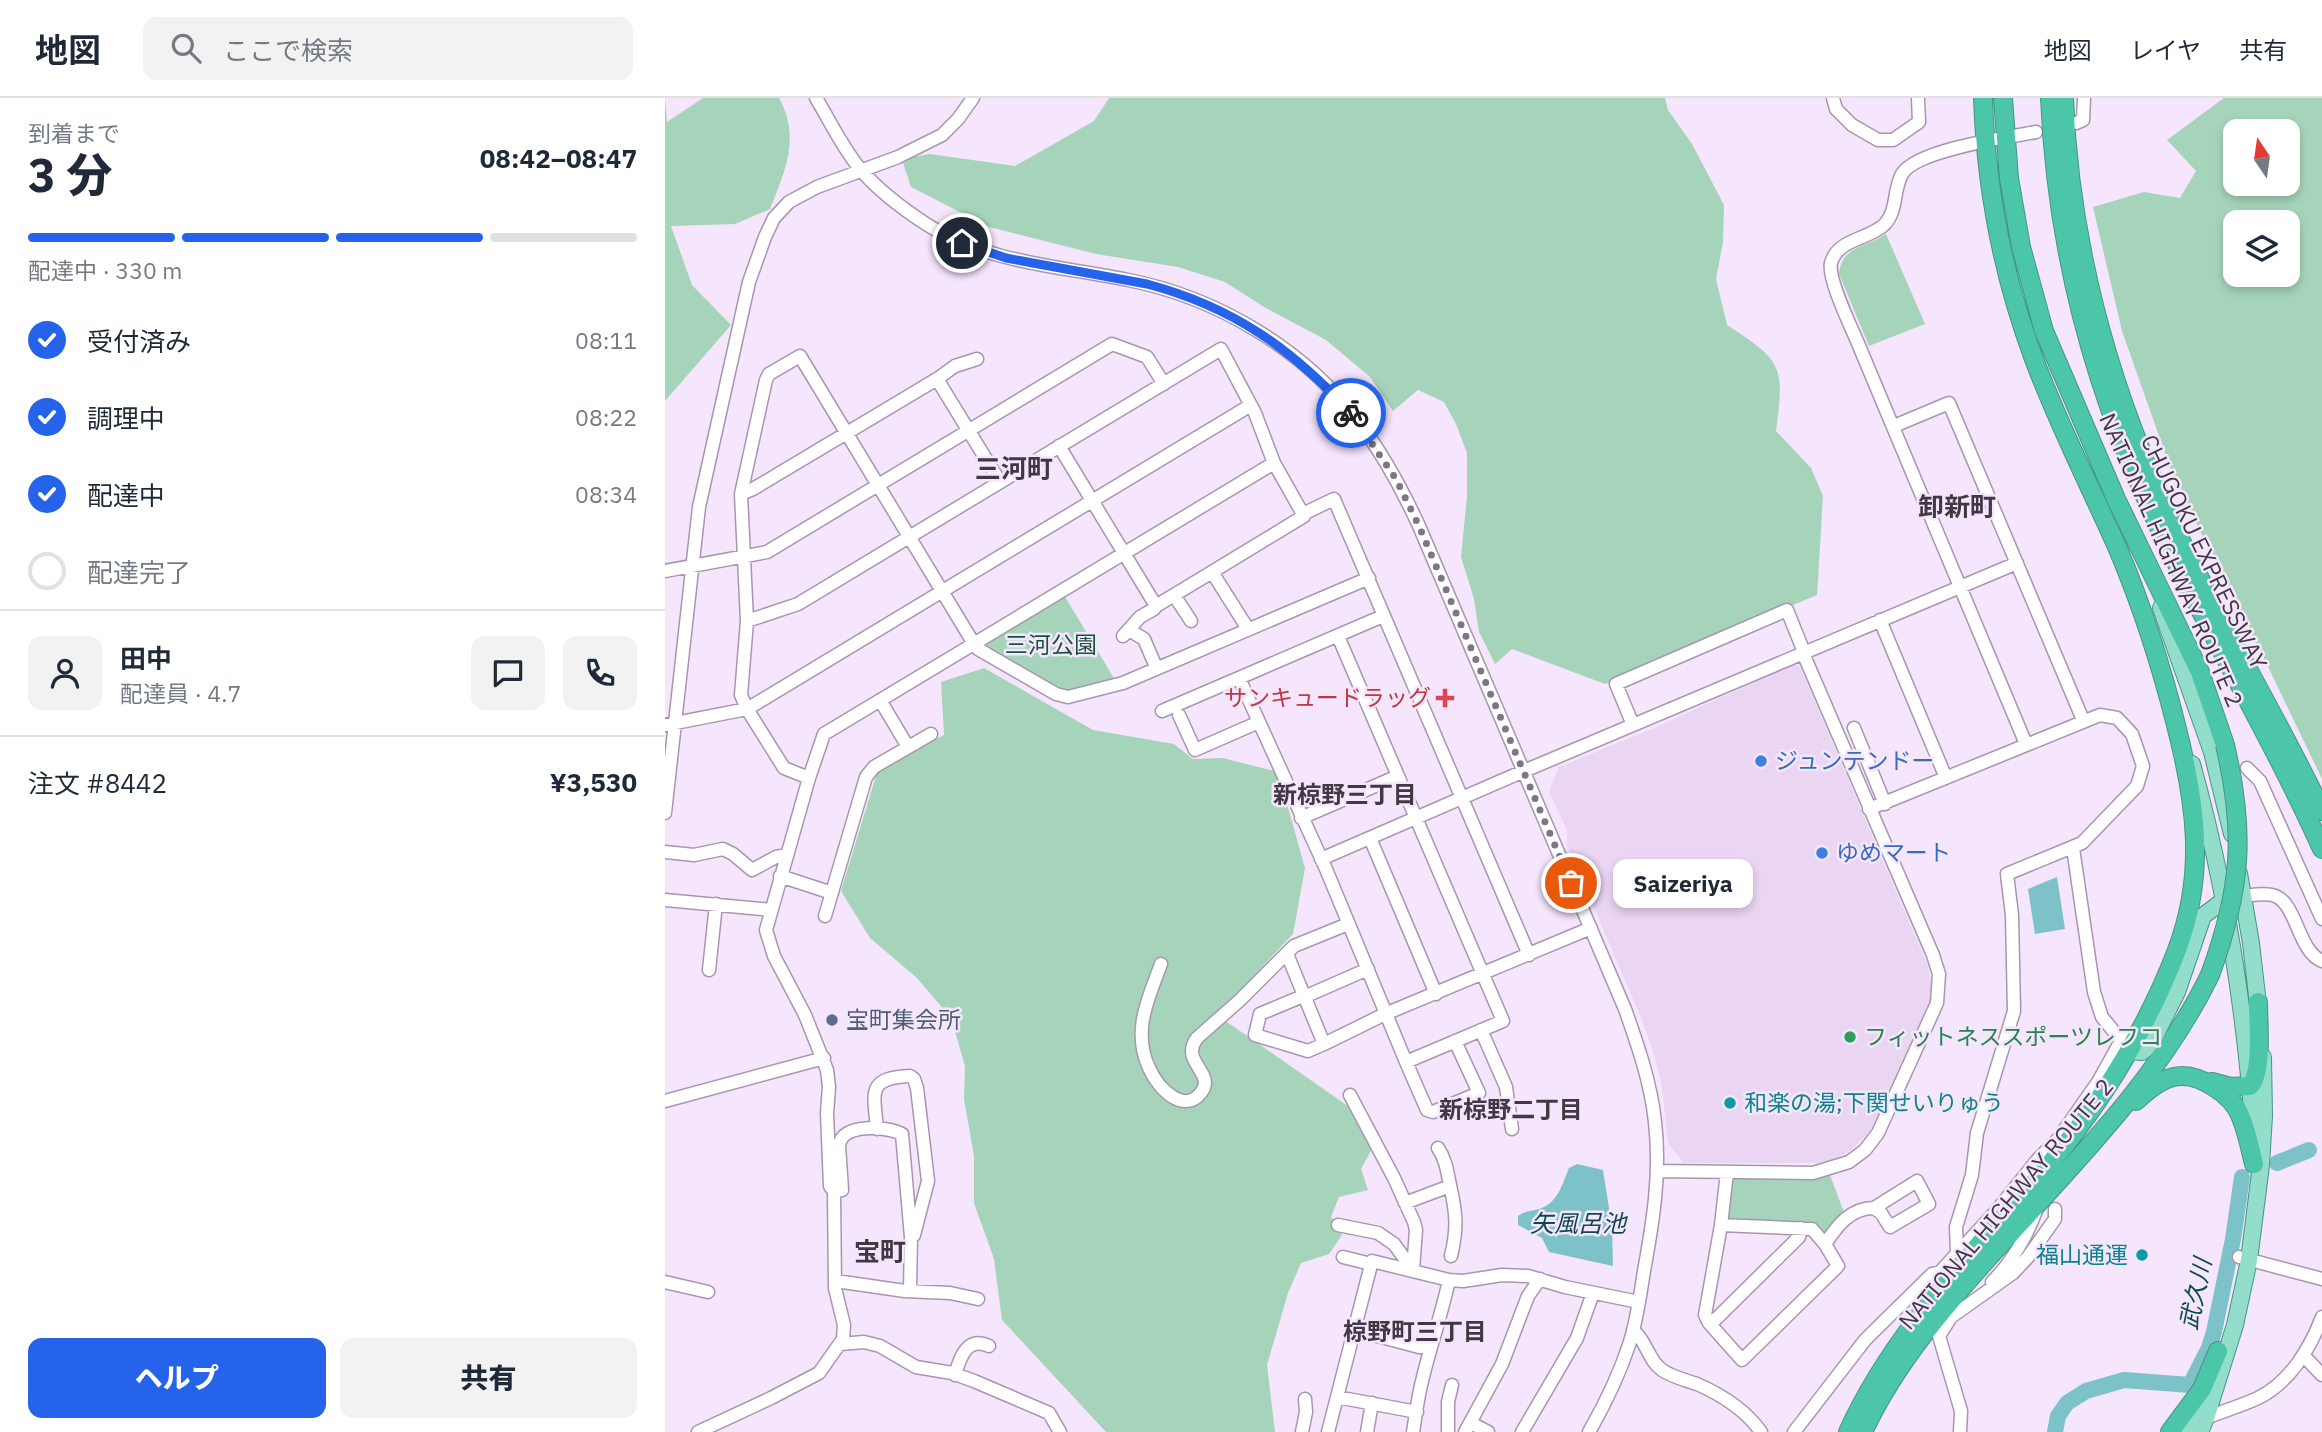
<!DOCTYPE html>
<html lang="ja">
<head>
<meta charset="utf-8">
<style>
	:root { --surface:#fff; --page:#f2f2f3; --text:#1f2937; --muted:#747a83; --line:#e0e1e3; --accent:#2563eb }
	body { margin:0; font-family:"IBM Plex Sans","Noto Sans JP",sans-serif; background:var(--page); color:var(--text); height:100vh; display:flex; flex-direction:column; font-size:26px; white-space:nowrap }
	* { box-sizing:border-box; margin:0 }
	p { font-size:23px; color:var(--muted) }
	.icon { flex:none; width:38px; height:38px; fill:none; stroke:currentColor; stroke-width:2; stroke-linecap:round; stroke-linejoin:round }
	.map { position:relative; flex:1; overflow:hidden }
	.sheet { display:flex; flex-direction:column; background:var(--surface); width:665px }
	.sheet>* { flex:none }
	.needle { width:46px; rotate:347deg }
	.fabs { position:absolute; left:1558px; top:21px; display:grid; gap:14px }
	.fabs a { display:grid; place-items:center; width:77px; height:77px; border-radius:14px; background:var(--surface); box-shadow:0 4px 10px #0003; font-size:35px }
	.pin { position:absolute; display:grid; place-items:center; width:60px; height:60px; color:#fff; margin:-30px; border:4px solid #fff; border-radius:50%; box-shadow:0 2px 7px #0007 }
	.courier { position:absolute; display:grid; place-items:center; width:70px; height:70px; margin:-35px; border:5px solid #2563eb; border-radius:50%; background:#fff; color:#222; box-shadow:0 2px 9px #0007 }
	.bubble { position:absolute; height:49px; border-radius:14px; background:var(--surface); box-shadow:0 4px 10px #0003; font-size:23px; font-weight:800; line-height:49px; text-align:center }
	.overview em { font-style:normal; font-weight:800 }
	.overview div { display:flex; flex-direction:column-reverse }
	.overview { display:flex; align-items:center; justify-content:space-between; height:119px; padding:0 28px }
	h1 { font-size:46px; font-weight:800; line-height:52px }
	.bar { display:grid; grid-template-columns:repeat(4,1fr); gap:10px 7px; align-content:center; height:84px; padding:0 28px }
	.bar i { height:9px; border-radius:5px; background:var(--line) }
	.bar .active { background:var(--accent) }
	.bar p { grid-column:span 4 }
	.line { display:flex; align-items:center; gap:18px; padding:0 28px; border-top:2px solid var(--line) }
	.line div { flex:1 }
	.round { display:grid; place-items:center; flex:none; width:74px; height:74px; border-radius:14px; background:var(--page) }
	ol { padding:0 28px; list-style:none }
	li { display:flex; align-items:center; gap:21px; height:77px }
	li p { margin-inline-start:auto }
	li .icon { padding:7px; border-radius:50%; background:var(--accent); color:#fff; stroke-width:4 }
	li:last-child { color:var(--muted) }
	li i { width:38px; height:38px; border:4px solid var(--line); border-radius:50% }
	.primary-button { display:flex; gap:14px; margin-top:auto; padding:14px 28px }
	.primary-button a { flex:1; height:80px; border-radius:14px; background:var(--accent); color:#fff; font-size:28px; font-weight:800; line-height:80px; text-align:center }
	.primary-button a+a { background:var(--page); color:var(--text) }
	header { display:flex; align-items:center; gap:42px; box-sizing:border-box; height:98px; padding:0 35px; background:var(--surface); border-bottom:2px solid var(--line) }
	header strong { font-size:33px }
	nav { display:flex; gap:38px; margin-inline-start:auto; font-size:24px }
	.search { width:490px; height:63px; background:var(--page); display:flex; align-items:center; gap:18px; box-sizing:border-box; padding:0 24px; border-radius:14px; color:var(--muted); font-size:26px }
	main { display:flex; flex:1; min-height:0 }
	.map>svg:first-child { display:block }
	.built { fill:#ead5f3 }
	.green { fill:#a6d4ba; fill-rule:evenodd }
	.water { fill:#7ec2c9 }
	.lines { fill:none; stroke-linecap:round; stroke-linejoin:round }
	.river { stroke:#7ec2c9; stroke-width:16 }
	.minor-casing { stroke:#a797ae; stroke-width:15 }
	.major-casing { stroke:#479585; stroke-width:18 }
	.highway-casing { stroke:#479585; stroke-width:20 }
	.minor { stroke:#fff; stroke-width:12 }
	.major { stroke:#93ddcb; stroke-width:16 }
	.highway { stroke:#4bc6a8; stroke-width:18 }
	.highway-bridge-casing { stroke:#479585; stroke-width:20; stroke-linecap:butt }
	.highway-bridge { stroke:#4bc6a8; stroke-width:18 }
	.done { stroke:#7f7584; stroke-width:7; stroke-dasharray:0 12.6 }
	.route { stroke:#2563eb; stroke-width:9 }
	.health-dot { fill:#e0444e; stroke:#f5e5fd; stroke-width:2.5 }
	.shop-dot { fill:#3f7fe0; stroke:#f5e5fd; stroke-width:2.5 }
	.service-dot { fill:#5c6f8a; stroke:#f5e5fd; stroke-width:2.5 }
	.leisure-dot { fill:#2e9e5b; stroke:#f5e5fd; stroke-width:2.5 }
	.culture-dot { fill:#0f9aa8; stroke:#f5e5fd; stroke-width:2.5 }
	.labels { text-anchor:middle; stroke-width:5; stroke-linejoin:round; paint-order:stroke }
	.street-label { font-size:23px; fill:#403943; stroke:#f5e5fd }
	.park-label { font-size:23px; fill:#165539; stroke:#f5e5fd }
	.health-label { font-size:23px; fill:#be3a42; stroke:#f5e5fd; text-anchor:end }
	.shop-label { font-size:23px; fill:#366cbe; stroke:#f5e5fd; text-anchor:start }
	.service-label { font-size:23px; fill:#4e5e75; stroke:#f5e5fd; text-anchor:start }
	.leisure-label { font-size:23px; fill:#27864d; stroke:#f5e5fd; text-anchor:start }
	.culture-label { font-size:23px; fill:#0d838f; stroke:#f5e5fd; text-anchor:start }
	.neighbourhood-label { font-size:24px; font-weight:bold; fill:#403943; stroke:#f5e5fd }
	.water-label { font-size:24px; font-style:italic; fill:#0c4a50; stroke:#f5e5fd }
	.quarter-label { font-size:26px; font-weight:bold; fill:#403943; stroke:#f5e5fd }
</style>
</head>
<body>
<header>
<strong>地図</strong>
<div class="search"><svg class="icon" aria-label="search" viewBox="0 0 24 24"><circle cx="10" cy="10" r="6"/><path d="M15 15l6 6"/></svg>ここで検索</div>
<nav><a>地図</a><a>レイヤ</a><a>共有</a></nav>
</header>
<main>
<section class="sheet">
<div class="overview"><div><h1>3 分</h1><p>到着まで</p></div><em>08:42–08:47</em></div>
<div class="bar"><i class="active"></i><i class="active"></i><i class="active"></i><i></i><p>配達中 · 330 m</p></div>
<ol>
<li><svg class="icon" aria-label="check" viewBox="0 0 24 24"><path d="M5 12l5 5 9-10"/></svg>受付済み<p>08:11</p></li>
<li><svg class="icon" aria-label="check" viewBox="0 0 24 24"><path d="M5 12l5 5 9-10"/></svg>調理中<p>08:22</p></li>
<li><svg class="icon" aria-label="check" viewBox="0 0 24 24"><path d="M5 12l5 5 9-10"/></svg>配達中<p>08:34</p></li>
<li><i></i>配達完了</li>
</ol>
<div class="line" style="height:126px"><a class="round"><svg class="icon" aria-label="person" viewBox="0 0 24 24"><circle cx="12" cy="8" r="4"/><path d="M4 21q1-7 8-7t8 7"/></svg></a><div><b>田中</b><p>配達員 · 4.7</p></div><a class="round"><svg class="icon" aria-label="chat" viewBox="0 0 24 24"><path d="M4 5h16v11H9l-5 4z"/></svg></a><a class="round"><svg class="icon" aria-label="phone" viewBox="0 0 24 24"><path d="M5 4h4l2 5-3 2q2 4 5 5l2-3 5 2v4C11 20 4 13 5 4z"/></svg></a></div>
<div class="line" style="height:91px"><div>注文 #8442</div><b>¥3,530</b></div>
<div class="primary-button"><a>ヘルプ</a><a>共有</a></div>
</section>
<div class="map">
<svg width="1657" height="1334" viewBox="0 0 1657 1334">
	<rect width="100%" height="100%" fill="#f5e5fd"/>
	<path class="built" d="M 1129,566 L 1135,569 L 1263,868 L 1267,891 L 1265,903 L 1211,1023 L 1203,1035 L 1186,1052 L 1168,1062 L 1151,1065 L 1019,1065 L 1003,1045 L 997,989 L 990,959 L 977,922 L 902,747 L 902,732 L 884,694 L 894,669 L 987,631 Z"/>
	<path class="green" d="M 0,0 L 2,24 L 38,0 L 114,0 C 136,40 120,73 105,111 L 70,126 L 6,128 L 27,187 L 66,227 L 0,303 Z
		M 444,0 L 1000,0 L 1003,12 L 1027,46 L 1059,107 L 1058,144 L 1051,181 L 1062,227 C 1117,263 1120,267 1111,333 L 1146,370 L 1158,398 L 1152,497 L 940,586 L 847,551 L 830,566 L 814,534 L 809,501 L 796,459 L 802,398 L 802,355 L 791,326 L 779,304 L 753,292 L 728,313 L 705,279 L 661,242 L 599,209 L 560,184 L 513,169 L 431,156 L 324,129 L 246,89 L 238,65 L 248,59 L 265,56 L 350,68 L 429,23 Z
		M 1559,0 L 1657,0 L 1657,681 L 1571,502 L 1512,389 L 1457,233 L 1428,109 L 1479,94 L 1515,100 L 1531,73 L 1502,42 ZM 1570,33 L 1622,33 L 1622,86 L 1570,86 ZM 1570,124 L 1622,124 L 1622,177 L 1570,177 Z
		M 1221,136 L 1260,226 L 1204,248 L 1174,176 C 1177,147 1201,150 1221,136 Z
		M 399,497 L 450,582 L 405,594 L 392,593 L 317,547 Z
		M 319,570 L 428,632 L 509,646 L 528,661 L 558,660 L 613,674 L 640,770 L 628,836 L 552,917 L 690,1013 L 708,1049 L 696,1071 L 703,1092 L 674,1099 L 666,1119 L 677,1137 L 664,1156 L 636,1165 L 623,1195 L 602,1267 L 610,1334 L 441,1334 L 337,1222 L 329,1161 L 309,1105 L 309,1058 L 299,1001 L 300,968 L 286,920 L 252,880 L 205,840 L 176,793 L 213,671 L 279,637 L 276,584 Z
		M 1165,1077 L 1180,1117 L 1158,1136 L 1066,1123 L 1061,1119 L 1064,1083 L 1071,1079 L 1150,1080 Z"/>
	<path class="water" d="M 1392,779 L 1400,831 L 1370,836 L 1363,791 Z
		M 912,1066 L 938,1072 L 947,1129 L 948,1168 L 884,1154 L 877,1140 L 853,1127 L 853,1118 C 860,1113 866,1113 874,1111 C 893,1105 897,1087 904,1070 Z"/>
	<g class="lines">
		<path class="river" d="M 1612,1065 L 1644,1052
			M 1390,1334 L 1393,1318 L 1402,1305 L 1421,1293 L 1459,1282 L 1525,1287 L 1544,1250 L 1549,1234 L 1568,1141 L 1577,1079"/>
		<defs>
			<path id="minor" d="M 151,0 C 165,23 178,51 196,72 C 214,93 238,111 261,126 C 322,165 394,168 463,182 C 551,199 639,251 693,323 C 718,356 737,391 754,428 L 960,911 C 973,948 986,985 990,1024 C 996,1075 988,1124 979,1173 C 975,1198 972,1223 964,1247 C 954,1277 940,1306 924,1334
				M 1168,0 L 1171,11 L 1187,27 L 1213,42 L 1228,42 L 1254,24 L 1253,0
				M 1411,25 L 1418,22 L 1419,0
				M 272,281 L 290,268 L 312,261
				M 1229,328 L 1284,305 L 1418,622
				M 76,396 L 88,391 L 272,281 L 335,384
				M 638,416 L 669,401 L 864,857
				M 0,473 L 102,454 L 447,246 L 482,259 L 499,286
				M 547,474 L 583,531
				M 509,497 L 526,523
				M 1215,522 L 1281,680
				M 82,523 L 133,506 L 556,251 L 590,315 L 609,365 L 639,418 L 491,508 L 394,348
				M 464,532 L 479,541 L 491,569
				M 458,538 L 475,519 L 489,511 L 491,508
				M 574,580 L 661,771 L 741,964 L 838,923 L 673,538
				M 215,602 L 243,649
				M 497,613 L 718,518
				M 514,617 L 530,652 L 594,624
				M 0,627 L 82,611 L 586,307
				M 968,627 L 951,586 L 1122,512 L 1139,554
				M 1189,630 L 1220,706
				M 1361,646 C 1307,515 1251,385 1197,255 C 1190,236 1162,182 1166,165 C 1173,140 1204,142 1220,126 C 1233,111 1228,92 1237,76 C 1251,52 1343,39 1371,34
				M 1582,670 L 1595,683 L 1657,821
				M 144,680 L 119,670 L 82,611 L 76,597 L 82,523 L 76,396 L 101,282 L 104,276 L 135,258 L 309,546 L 313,551 L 391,596 L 403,599 L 458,585 L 704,480
				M 1204,711 L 1435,617 L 1452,620 L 1467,636 L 1478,668 L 1472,688 L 1417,745 L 1342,776 L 1347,817 L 1349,913 L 1312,1035 L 1307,1077 L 1291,1129 L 1292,1156
				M 0,715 L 34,409 L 84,184 L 100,139 L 109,120 L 124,104 L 152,89 L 233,59 L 277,37 L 293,21 L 308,0
				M 636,720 L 733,678
				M 705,740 L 771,896
				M 1408,750 L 1429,894 L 1437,919 L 1459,946
				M 0,754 L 29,757 L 58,751 L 68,756 L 87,772 L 111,759 L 122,757
				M 656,761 L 859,673 L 1352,465
				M 115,778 L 167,795
				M 1578,798 C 1587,797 1598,795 1607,797 C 1632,802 1632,853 1657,863
				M 0,802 L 106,812
				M 160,818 L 201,679 L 209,669 L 266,636
				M 622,856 L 659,946 L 720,916 L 926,830
				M 496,866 C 483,901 467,933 484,970 C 489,981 498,993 508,999 C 516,1004 526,1005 533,998 C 556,976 513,965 532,940 L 575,902 L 629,848 L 683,826
				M 44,872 L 51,806
				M 638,898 L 595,916 L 590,937 L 643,953 L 659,946
				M 639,899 L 703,871
				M 816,932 L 841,989 L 847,1031
				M 741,964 L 762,1012 L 768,1014 L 814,995 L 790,943
				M 685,997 L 729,1080 L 749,1124 L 751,1132 L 748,1172
				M 0,1003 L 159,960
				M 212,1031 C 209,995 201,980 245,978 L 249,981 L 252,990 L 263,1083 L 249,1137
				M 773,1050 C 781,1062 782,1073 785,1087 C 791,1114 793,1129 786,1158
				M 992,1073 L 1148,1075 L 1184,1064 L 1200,1052 L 1213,1035 L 1272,905 L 1274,876 L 1268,857 L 1138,555
				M 169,1094 L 177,1092 L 174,1048 C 176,1025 221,1028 237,1036 L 246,1139 L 245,1192
				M 740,1105 L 785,1088
				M 673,1127 L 713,1135 L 729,1146 L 748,1172
				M 1056,1127 L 1147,1131 L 1160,1146 L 1173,1168 L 1077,1262 L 1044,1225 L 1040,1217 L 1056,1127 L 1062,1074
				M 1160,1146 C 1172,1128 1185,1110 1209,1110 L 1216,1115 L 1225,1129 L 1264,1106 L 1252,1083 L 1209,1110
				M 678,1159 L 706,1166
				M 1574,1159 L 1657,1181
				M 171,1183 L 240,1193 L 285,1195 L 313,1201
				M 0,1184 L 43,1194
				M 1327,1184 C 1347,1164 1363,1136 1372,1110
				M 1044,1225 L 1051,1221 L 1134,1139 L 1136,1130
				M 690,1232 L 754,1249 L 766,1249
				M 969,1233 C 982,1244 983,1262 997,1272 C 1007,1279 1020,1282 1032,1286 C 1057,1297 1080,1311 1096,1334
				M 175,1246 L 199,1244 L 215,1248 L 251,1269 L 287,1275 L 309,1283 L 384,1315 L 395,1334
				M 1638,1257 L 1657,1277
				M 290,1277 C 295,1259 302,1238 324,1248
				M 672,1299 L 752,1314
				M 1541,1320 C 1558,1313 1576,1308 1593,1300 C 1624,1285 1645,1251 1657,1219
				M 806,1325 L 823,1334
				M 33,1334 L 106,1300 L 154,1275 L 178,1241 L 179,1227 L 170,1190 L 169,1094 L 165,1088 L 162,1015 L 164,989 L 162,972 L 140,917 L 109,858 L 101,832 L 144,680 L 159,636 L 609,365
				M 637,1334 L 641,1314 L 640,1301
				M 663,1334 L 707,1163 L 784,1182 L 798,1183 L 837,1177 L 863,1178 L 900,1189 L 974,1204
				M 702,1334 L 707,1305
				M 748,1334 C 751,1316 753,1297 758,1279 C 766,1246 777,1215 784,1182
				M 783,1334 L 783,1304 L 787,1287
				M 800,1334 L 837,1266 L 863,1198 L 875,1181
				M 857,1334 L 912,1240 L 928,1195
				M 1129,1334 L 1200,1242 L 1267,1176 L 1275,1174 L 1333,1111 L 1374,1060 L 1393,1041 L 1433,984 L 1457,941 L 1463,940 L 1473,931
				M 1295,1334 L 1296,1313 L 1274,1238 L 1286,1219 L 1348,1175 L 1363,1159 L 1390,1121 L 1390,1111"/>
			<path id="major" d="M 1496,510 L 1547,654 L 1567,736
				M 1527,666 C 1561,788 1580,911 1589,1037
				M 1574,775 L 1586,845 L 1594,915
				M 1463,953 L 1477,954 L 1486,946 L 1512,894 L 1538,818 L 1559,802
				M 1521,1334 L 1539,1295
				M 1535,1334 L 1541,1320 L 1570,1227 L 1584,1162 L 1596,1067 L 1599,1018 L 1598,959"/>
			<path id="highway" d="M 1338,0 L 1344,80 L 1356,149 L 1379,233 L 1451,401 L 1535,574 L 1560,647
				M 1385,0 C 1391,140 1425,278 1483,405 C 1536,523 1604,633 1657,751
				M 1399,0 C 1404,140 1441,279 1499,406 C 1546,511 1607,609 1657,713
				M 1547,984 L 1566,989 L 1585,988 C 1598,974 1593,925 1593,904
				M 1471,1003 C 1497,979 1517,968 1549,989 C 1560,996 1570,1005 1575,1017 C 1582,1033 1585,1050 1589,1066
				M 1183,1334 C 1229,1232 1311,1152 1383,1068 C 1436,1005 1482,930 1512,852 C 1541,775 1531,705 1511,627 C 1496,567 1477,508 1453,451 C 1425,388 1393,326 1369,261 C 1338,178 1321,89 1318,0
				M 1198,1334 C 1230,1265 1282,1205 1333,1149 C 1410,1064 1494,981 1545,877
				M 1505,1334 L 1537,1291 L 1553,1253"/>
		</defs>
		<use href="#minor" class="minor-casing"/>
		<use href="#major" class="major-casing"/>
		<use href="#highway" class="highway-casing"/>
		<use href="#minor" class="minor"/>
		<use href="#major" class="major"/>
		<use href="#highway" class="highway"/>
		<defs>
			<path id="highway-bridge" d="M 1545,877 C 1576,792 1581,736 1560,647"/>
		</defs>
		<use href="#highway-bridge" class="highway-bridge-casing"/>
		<use href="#highway-bridge" class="highway-bridge"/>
	</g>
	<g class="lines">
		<path class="done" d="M 686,315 L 731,381 L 754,428 L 906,785"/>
		<path class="route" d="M 297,145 L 341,160 L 482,186 C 568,209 626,250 686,315"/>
	</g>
	<path class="health-dot" d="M776.5 589.5h7v7h7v7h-7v7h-7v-7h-7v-7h7z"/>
	<g class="shop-dot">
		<circle cx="1096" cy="663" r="7"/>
		<circle cx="1157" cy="755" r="7"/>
	</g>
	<circle class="service-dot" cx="167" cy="922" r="7"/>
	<circle class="leisure-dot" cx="1185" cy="939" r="7"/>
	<g class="culture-dot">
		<circle cx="1065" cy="1005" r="7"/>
		<circle cx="1477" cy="1157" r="7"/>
	</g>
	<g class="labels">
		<g class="street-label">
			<text transform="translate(1539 454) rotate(64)" y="8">CHUGOKU EXPRESSWAY</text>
			<text transform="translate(1506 462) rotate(66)" y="8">NATIONAL HIGHWAY ROUTE 2</text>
			<text transform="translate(1341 1106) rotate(-50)" y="8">NATIONAL HIGHWAY ROUTE 2</text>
		</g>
		<g class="park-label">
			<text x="386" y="555">三河公園</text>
		</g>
		<g class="health-label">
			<text x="766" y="608">サンキュードラッグ</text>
		</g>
		<g class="shop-label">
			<text x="1110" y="671">ジュンテンドー</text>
			<text x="1171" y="763">ゆめマート</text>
		</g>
		<g class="service-label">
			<text x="181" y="930">宝町集会所</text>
		</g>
		<g class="leisure-label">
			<text x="1199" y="947">フィットネススポーツレフコ</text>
		</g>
		<g class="culture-label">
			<text x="1079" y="1013">和楽の湯;下関せいりゅう</text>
			<text x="1463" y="1165" text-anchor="end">福山通運</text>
		</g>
		<g class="neighbourhood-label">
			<text x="680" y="705">新椋野三丁目</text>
			<text x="846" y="1020">新椋野二丁目</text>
			<text x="750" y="1242">椋野町三丁目</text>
		</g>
		<g class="water-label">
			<text x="913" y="1134">矢風呂池</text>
			<text transform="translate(1531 1196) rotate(-78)" y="8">武久川</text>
		</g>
		<g class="quarter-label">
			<text x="349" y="380">三河町</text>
			<text x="1292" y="418">卸新町</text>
			<text x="215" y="1163">宝町</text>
		</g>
	</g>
</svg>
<div class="fabs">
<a><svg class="needle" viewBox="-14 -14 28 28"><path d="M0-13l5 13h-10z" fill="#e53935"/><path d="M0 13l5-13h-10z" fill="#747a83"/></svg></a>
<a><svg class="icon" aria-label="layers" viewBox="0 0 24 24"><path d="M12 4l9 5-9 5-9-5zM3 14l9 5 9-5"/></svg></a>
</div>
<div class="pin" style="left:906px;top:785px;background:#ea580c"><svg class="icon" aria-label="bag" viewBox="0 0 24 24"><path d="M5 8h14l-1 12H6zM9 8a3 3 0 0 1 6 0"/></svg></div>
<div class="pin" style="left:297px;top:145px;background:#1f2937"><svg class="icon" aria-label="home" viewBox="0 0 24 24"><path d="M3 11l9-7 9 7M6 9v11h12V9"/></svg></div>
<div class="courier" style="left:686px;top:315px"><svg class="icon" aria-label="bike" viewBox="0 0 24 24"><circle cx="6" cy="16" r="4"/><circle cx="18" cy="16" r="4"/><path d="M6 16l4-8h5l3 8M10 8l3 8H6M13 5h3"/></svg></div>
<div class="bubble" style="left:948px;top:761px;width:140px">Saizeriya</div>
</div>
</main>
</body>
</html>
